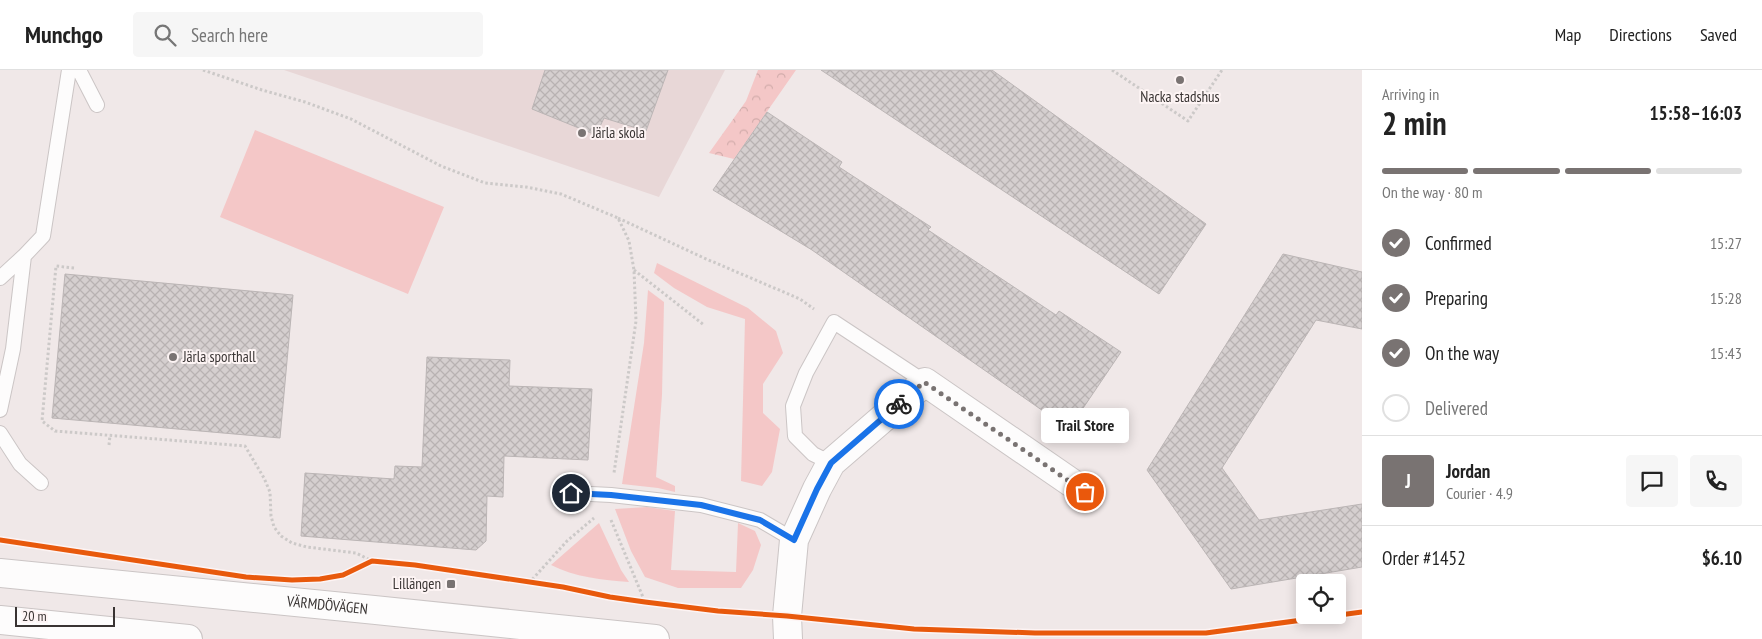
<!DOCTYPE html>
<html lang="en">
<head>
<meta charset="utf-8">
<style>
	:root { --surface:#fff; --page:#f6f6f6; --text:#222; --muted:#767676; --line:#e0e0e0; --accent:#797372 }
	body { margin:0; font-family:"PT Sans Narrow",sans-serif; background:var(--page); color:var(--text); height:100vh; display:flex; flex-direction:column; font-size:19px; white-space:nowrap }
	* { box-sizing:border-box; margin:0 }
	p { font-size:16px; color:var(--muted) }
	.icon { flex:none; width:28px; height:28px; fill:none; stroke:currentColor; stroke-width:2; stroke-linecap:round; stroke-linejoin:round }
	.map { position:relative; flex:1; overflow:hidden }
	.panel { display:flex; flex-direction:column; background:var(--surface); width:400px }
	.panel>* { flex:none }
	.tools { position:absolute; left:1296px; top:504px; display:grid; gap:10px }
	.tools a { display:grid; place-items:center; width:50px; height:50px; border-radius:5px; background:var(--surface); box-shadow:0 2px 12px #0003; font-size:25px }
	.scale { position:absolute; left:15px; bottom:12px; width:100px; box-sizing:border-box; padding-left:5px; border:2px solid #393433; border-top:0; font-size:14px; line-height:18px; white-space:nowrap; color:#393433; -webkit-text-stroke:4px #fdf4f4; paint-order:stroke }
	.pin { position:absolute; display:grid; place-items:center; width:42px; height:42px; color:#fff; margin:-21px; border:2px solid #fff; border-radius:50%; box-shadow:0 1px 5px #0007 }
	.courier { position:absolute; display:grid; place-items:center; width:50px; height:50px; margin:-25px; border:4px solid #1a73e8; border-radius:50%; background:#fff; color:#222; box-shadow:0 1px 6px #0007 }
	.bubble { position:absolute; height:35px; border-radius:5px; background:var(--surface); box-shadow:0 2px 12px #0003; font-size:16px; font-weight:700; line-height:35px; text-align:center }
	.summary em { font-style:normal; font-weight:700 }
	.summary div { display:flex; flex-direction:column-reverse }
	.summary { display:flex; align-items:center; justify-content:space-between; height:85px; padding:0 20px }
	h1 { font-size:32px; font-weight:700; line-height:38px }
	.bar { display:grid; grid-template-columns:repeat(4,1fr); gap:8px 5px; align-content:center; height:60px; padding:0 20px }
	.bar i { height:6px; border-radius:4px; background:var(--line) }
	.bar .current { background:var(--accent) }
	.bar p { grid-column:span 4 }
	.line { display:flex; align-items:center; gap:12px; padding:0 20px; border-top:1px solid var(--line) }
	.line div { flex:1 }
	.round { display:grid; place-items:center; flex:none; width:52px; height:52px; border-radius:5px; background:var(--page) }
	ol { padding:0 20px; list-style:none }
	li { display:flex; align-items:center; gap:15px; height:55px }
	li p { margin-inline-start:auto }
	li .icon { padding:5px; border-radius:50%; background:var(--accent); color:#fff; stroke-width:4 }
	li:last-child { color:var(--muted) }
	li i { width:28px; height:28px; border:2px solid var(--line); border-radius:50% }
	header { display:flex; align-items:center; gap:30px; box-sizing:border-box; height:70px; padding:0 25px; background:var(--surface); border-bottom:1px solid var(--line) }
	header strong { font-size:24px }
	nav { display:flex; gap:28px; margin-inline-start:auto; font-size:18px }
	.search { width:350px; height:45px; background:var(--page); display:flex; align-items:center; gap:12px; box-sizing:border-box; padding:0 18px; border-radius:5px; color:var(--muted); font-size:19px }
	main { display:flex; flex:1; min-height:0 }
	.map>svg:first-child { display:block }
	.built { fill:#e8d7d7 }
	.green { fill:#f4c7c7 }
	.forest { fill:url(#forest-crowns) }
	.building { fill:url(#building-cross-hatch); stroke:#bbb5b5 }
	.lines { fill:none; stroke-linecap:round; stroke-linejoin:round }
	.lane-casing { stroke:#cbc5c5; stroke-width:16 }
	.street-casing { stroke:#cbc5c5; stroke-width:30 }
	.secondary-casing { stroke:#cbc5c5; stroke-width:30 }
	.path { stroke:#ccc9c8; stroke-width:3; stroke-dasharray:2.5 2.5; stroke-linecap:butt }
	.lane { stroke:#fdfcfc; stroke-width:14 }
	.street { stroke:#fdfcfc; stroke-width:28 }
	.secondary { stroke:#fdfcfc; stroke-width:28 }
	.cycleway-casing { stroke:#fdf4f4; stroke-width:8 }
	.cycleway { stroke:#e8590c; stroke-width:5 }
	.done { stroke:#797372; stroke-width:5; stroke-dasharray:0 9 }
	.route { stroke:#1a73e8; stroke-width:6 }
	.poi-dot { fill:#797372; stroke:#fdf4f4; stroke-width:2 }
	.labels { text-anchor:middle; stroke-width:4; stroke-linejoin:round; paint-order:stroke }
	.poi-label { font-size:15px; fill:#393433; stroke:#fdf4f4; text-anchor:start }
	.street-label { font-size:15px; fill:#393433; stroke:#fdf4f4 }
</style>
</head>
<body>
<header>
<strong>Munchgo</strong>
<div class="search"><svg class="icon" aria-label="search" viewBox="0 0 24 24"><circle cx="10" cy="10" r="6"/><path d="M15 15l6 6"/></svg>Search here</div>
<nav><a>Map</a><a>Directions</a><a>Saved</a></nav>
</header>
<main>
<div class="map">
<svg width="1362" height="569" viewBox="0 0 1362 569">
	<defs>
		<pattern id="forest-crowns" width="20" height="18" patternUnits="userSpaceOnUse" patternTransform="scale(1.25)"><rect width="20" height="18" fill="#f4c7c7"/><path d="M2 6a3 3 0 1 1 6 0M12 15a3 3 0 1 1 6 0" fill="none" stroke="#d2acab"/></pattern>
		<pattern id="building-cross-hatch" width="8" height="8" patternUnits="userSpaceOnUse" patternTransform="scale(1.25)"><rect width="8" height="8" fill="#d5cfcf"/><path d="M0 0l8 8M0 8l8-8" fill="none" stroke="#b8b2b2"/></pattern>
	</defs>
	<rect width="100%" height="100%" fill="#f0e8e8"/>
	<path class="built" d="M 284,0 L 725,0 L 659,127 Z"/>
	<path class="green" d="M 255,60 L 444,137 L 408,224 L 220,147 Z
		M 657,193 L 748,238 L 776,261 L 783,283 L 763,314 L 763,343 L 780,359 L 772,402 L 762,416 L 741,411 L 745,249 L 707,237 L 674,218 L 654,203 Z
		M 648,220 L 664,232 L 662,325 L 656,407 L 675,416 L 675,422 L 658,418 L 622,414 L 644,273 Z
		M 647,437 L 675,441 L 671,500 L 736,502 L 738,453 L 755,461 L 761,475 L 753,500 L 741,518 L 678,518 L 645,507 L 631,481 L 615,439 Z
		M 599,453 L 621,500 L 629,512 C 603,510 574,507 551,495 Z"/>
	<path class="forest" d="M 758,0 L 796,0 L 734,89 L 709,83 L 746,31 Z"/>
	<path class="building" d="M 545,0 L 668,0 L 646,61 L 604,48 L 596,65 L 532,39 Z
		M 821,0 L 992,0 L 1206,154 L 1159,224 Z
		M 767,42 L 842,92 L 839,97 L 931,157 L 928,160 L 1056,245 L 1059,241 L 1121,282 L 1069,359 L 812,180 L 713,120 Z
		M 1283,184 L 1362,202 L 1362,259 L 1316,250 L 1222,398 L 1259,450 L 1362,434 L 1362,497 L 1231,519 L 1147,400 Z
		M 65,204 L 293,225 L 280,368 L 52,348 Z
		M 427,287 L 510,290 L 509,316 L 592,319 L 588,390 L 504,386 L 503,427 L 487,426 L 486,471 L 476,480 L 301,466 L 305,403 L 394,409 L 395,396 L 422,397 Z"/>
	<g class="lines">
		<defs>
			<path id="lane" d="M 79,0 L 97,35
				M 0,208 L 24,186
				M 0,340 L 13,279 L 24,186 L 43,166 L 69,0
				M 0,363 L 20,394 L 41,413
				M 831,393 L 813,384 L 795,366 L 793,336 L 806,303 L 834,252 L 925,312
				M 571,423 L 611,425 L 701,435 L 760,450 L 794,470"/>
			<path id="street" d="M 788,569 L 787,546 L 794,470 L 817,419 L 831,393 L 925,312 L 1085,422"/>
			<g id="secondary">
				<path id="s1" d="M 0,503 C 218,525 437,545 655,569"/>
				<path d="M 0,550 L 188,569"/>
			</g>
		</defs>
		<use href="#lane" class="lane-casing"/>
		<use href="#street" class="street-casing"/>
		<use href="#secondary" class="secondary-casing"/>
		<path class="path" d="M 203,0 L 262,20 L 305,32 L 351,49 L 441,96 L 485,113 L 526,117 L 561,124 L 618,148 L 629,171 L 634,200 L 636,251 L 614,403
			M 1112,0 L 1188,51 L 1222,0
			M 618,148 L 704,188 L 800,229 L 814,239
			M 74,198 L 56,196 L 42,351 L 55,361 L 245,376 L 264,408 L 270,422 L 271,446 L 274,457 L 281,466 L 292,473 L 307,477 L 356,483 L 372,491
			M 634,200 L 704,255
			M 109,375 L 110,365
			M 611,450 L 645,532
			M 529,513 L 567,471 L 594,448"/>
		<use href="#lane" class="lane"/>
		<use href="#street" class="street"/>
		<use href="#secondary" class="secondary"/>
		<defs>
			<path id="cycleway" d="M 0,470 L 246,507 L 292,510 L 320,509 L 343,505 L 372,491 L 415,495 L 563,517 L 610,527 L 645,532 L 718,541 L 787,546 L 914,559 L 1035,563 L 1206,563 L 1362,542"/>
		</defs>
		<use href="#cycleway" class="cycleway-casing"/>
		<use href="#cycleway" class="cycleway"/>
	</g>
	<g class="lines">
		<path class="done" d="M 899,334 L 924,312 L 1085,422"/>
		<path class="route" d="M 571,423 L 611,425 L 701,435 L 760,450 L 794,470 L 817,419 L 831,393 L 899,334"/>
	</g>
	<g class="poi-dot">
		<circle cx="1180" cy="10" r="5"/>
		<circle cx="582" cy="63" r="5"/>
		<circle cx="173" cy="287" r="5"/>
		<rect x="446" y="509" width="10" height="10" rx="2.5"/>
	</g>
	<g class="labels">
		<g class="poi-label">
			<text x="1180" y="32" text-anchor="middle">Nacka stadshus</text>
			<text x="592" y="68">Järla skola</text>
			<text x="183" y="292">Järla sporthall</text>
			<text x="441" y="519" text-anchor="end">Lillängen</text>
		</g>
		<g class="street-label">
			<text dy="5" stroke="none"><textPath href="#s1" startOffset="329">VÄRMDÖVÄGEN</textPath></text>
		</g>
	</g>
</svg>
<div class="tools">
<a><svg class="icon" aria-label="locate" viewBox="0 0 24 24"><circle cx="12" cy="12" r="6"/><path d="M12 2v4M12 18v4M2 12h4M18 12h4"/></svg></a>
</div>
<div class="scale">20 m</div>
<div class="pin" style="left:1085px;top:422px;background:#ea580c"><svg class="icon" aria-label="bag" viewBox="0 0 24 24"><path d="M5 8h14l-1 12H6zM9 8a3 3 0 0 1 6 0"/></svg></div>
<div class="pin" style="left:571px;top:423px;background:#1f2937"><svg class="icon" aria-label="home" viewBox="0 0 24 24"><path d="M3 11l9-7 9 7M6 9v11h12V9"/></svg></div>
<div class="courier" style="left:899px;top:334px"><svg class="icon" aria-label="bike" viewBox="0 0 24 24"><circle cx="6" cy="16" r="4"/><circle cx="18" cy="16" r="4"/><path d="M6 16l4-8h5l3 8M10 8l3 8H6M13 5h3"/></svg></div>
<div class="bubble" style="left:1041px;top:338px;width:88px">Trail Store</div>
</div>
<section class="panel">
<div class="summary"><div><h1>2 min</h1><p>Arriving in</p></div><em>15:58–16:03</em></div>
<div class="bar"><i class="current"></i><i class="current"></i><i class="current"></i><i></i><p>On the way · 80 m</p></div>
<ol>
<li><svg class="icon" aria-label="check" viewBox="0 0 24 24"><path d="M5 12l5 5 9-10"/></svg>Confirmed<p>15:27</p></li>
<li><svg class="icon" aria-label="check" viewBox="0 0 24 24"><path d="M5 12l5 5 9-10"/></svg>Preparing<p>15:28</p></li>
<li><svg class="icon" aria-label="check" viewBox="0 0 24 24"><path d="M5 12l5 5 9-10"/></svg>On the way<p>15:43</p></li>
<li><i></i>Delivered</li>
</ol>
<div class="line" style="height:90px"><b class="round" style="background:var(--accent);color:#fff">J</b><div><b>Jordan</b><p>Courier · 4.9</p></div><a class="round"><svg class="icon" aria-label="chat" viewBox="0 0 24 24"><path d="M4 5h16v11H9l-5 4z"/></svg></a><a class="round"><svg class="icon" aria-label="phone" viewBox="0 0 24 24"><path d="M5 4h4l2 5-3 2q2 4 5 5l2-3 5 2v4C11 20 4 13 5 4z"/></svg></a></div>
<div class="line" style="height:65px"><div>Order #1452</div><b>$6.10</b></div>
</section>
</main>
</body>
</html>
